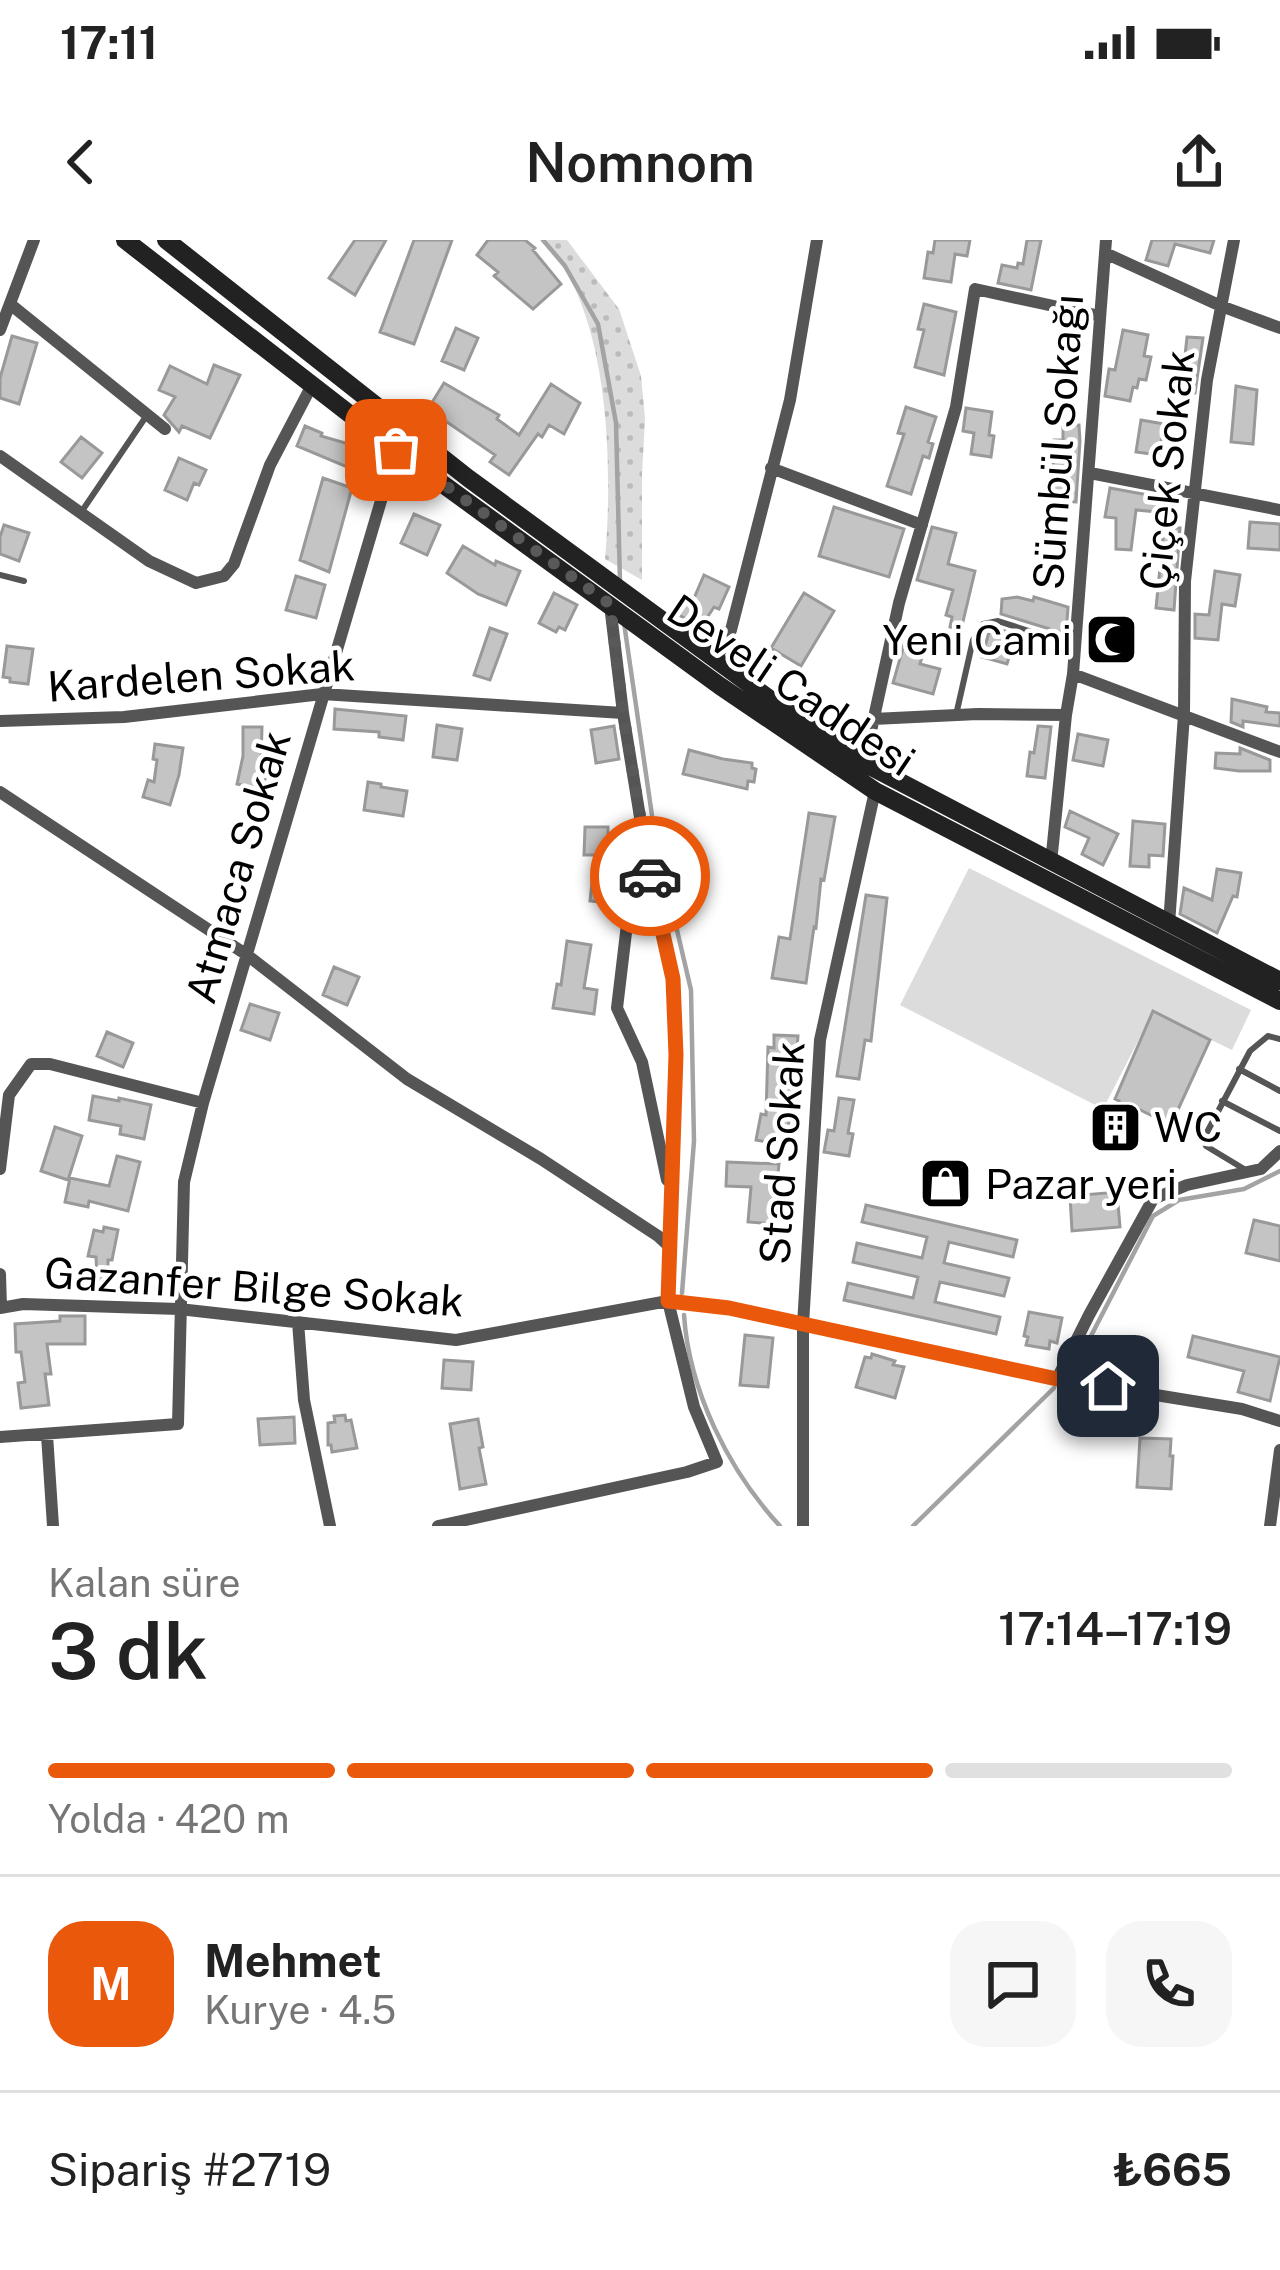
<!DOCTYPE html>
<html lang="tr">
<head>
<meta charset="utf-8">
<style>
	:root { --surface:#fff; --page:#f6f6f6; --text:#222; --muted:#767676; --line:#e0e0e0; --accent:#ea580c }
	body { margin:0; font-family:"Public Sans",sans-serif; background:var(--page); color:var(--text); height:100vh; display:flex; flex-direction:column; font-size:45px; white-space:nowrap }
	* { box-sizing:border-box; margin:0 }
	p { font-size:39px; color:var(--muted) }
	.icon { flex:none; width:66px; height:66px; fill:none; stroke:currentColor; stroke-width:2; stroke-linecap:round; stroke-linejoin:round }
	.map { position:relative; height:1286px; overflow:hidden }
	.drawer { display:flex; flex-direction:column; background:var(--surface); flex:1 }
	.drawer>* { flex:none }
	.pin { position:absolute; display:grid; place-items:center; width:102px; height:102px; color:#fff; margin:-51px; border-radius:24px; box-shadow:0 6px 18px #0006 }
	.courier { position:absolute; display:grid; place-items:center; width:120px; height:120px; margin:-60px; border:9px solid #ea580c; border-radius:50%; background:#fff; color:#222; box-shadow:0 3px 15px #0007 }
	.head em { font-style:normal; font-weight:600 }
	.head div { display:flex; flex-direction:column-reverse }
	.head { display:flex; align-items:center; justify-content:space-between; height:204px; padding:0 48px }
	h1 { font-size:78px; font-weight:600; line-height:90px }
	.bar { display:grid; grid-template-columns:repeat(4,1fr); gap:18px 12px; align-content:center; height:144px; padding:0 48px }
	.bar i { height:15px; border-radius:9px; background:var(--line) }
	.bar .on { background:var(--accent) }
	.bar p { grid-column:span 4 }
	.line { display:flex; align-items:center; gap:30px; padding:0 48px; border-top:3px solid var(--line) }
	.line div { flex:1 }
	.round { display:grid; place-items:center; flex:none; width:126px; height:126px; border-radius:36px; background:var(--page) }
	.status { display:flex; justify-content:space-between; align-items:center; height:84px; padding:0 60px; background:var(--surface); direction:ltr }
	.status svg { height:33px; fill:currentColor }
	header { display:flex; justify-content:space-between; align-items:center; height:156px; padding:0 48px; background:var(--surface); font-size:54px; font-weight:600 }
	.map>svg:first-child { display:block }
	.grass { fill:url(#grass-dots) }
	.pitch { fill:#dcdcdc }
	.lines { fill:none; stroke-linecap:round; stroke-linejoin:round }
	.stream { stroke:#a3a3a3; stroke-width:4.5 }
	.building { fill:#c4c4c4; stroke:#999; stroke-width:3 }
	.lane { stroke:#555; stroke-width:6 }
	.street { stroke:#555; stroke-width:12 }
	.secondary { stroke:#222; stroke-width:18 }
	.done { stroke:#595959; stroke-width:12; stroke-dasharray:0 21.6 }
	.route { stroke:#ea580c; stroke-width:15 }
	.labels { text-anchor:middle; stroke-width:9; stroke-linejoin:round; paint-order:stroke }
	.street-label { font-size:42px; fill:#000; stroke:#fff }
	.poi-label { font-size:42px; fill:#000; stroke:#fff; text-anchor:start }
</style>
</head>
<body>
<div class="status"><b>17:11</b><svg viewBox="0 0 49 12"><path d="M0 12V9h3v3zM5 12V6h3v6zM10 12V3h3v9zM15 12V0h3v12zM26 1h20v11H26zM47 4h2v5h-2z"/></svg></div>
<header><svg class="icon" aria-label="back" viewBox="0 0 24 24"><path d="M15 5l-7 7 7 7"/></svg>Nomnom<svg class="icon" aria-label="share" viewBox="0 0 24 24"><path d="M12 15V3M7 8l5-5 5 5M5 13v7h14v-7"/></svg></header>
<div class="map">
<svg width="1280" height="1286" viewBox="0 0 1280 1286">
	<defs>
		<pattern id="grass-dots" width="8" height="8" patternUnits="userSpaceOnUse" patternTransform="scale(3)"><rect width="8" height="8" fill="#dcdcdc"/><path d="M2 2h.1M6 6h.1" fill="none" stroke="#bbb" stroke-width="1.8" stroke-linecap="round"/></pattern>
	</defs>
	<rect width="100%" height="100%" fill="#fff"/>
	<path class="grass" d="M 541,0 L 567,0 L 619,69 L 641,136 L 645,178 L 642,235 L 642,340 L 605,319 C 613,228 611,66 541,0 Z"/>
	<path class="pitch" d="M 969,628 L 1251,770 L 1232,810 L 1153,772 L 1103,869 L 900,765 Z"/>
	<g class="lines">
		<path class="stream" d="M 543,0 L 565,26 L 598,84 L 616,183 L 620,342
			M 624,383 L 655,596 L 691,750 L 694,901 L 682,1053
			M 684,1075 C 689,1151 729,1231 780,1286
			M 1076,1125 L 1153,976 L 1179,960 L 1244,949 L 1280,931
			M 913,1286 L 1054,1148"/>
	</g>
	<path class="building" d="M 355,0 L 386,0 L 355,55 L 329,38 Z
		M 414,0 L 452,0 L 414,104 L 380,92 Z
		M 488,0 L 525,0 L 535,8 L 533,10 L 561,44 L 533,69 L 494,36 L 498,32 L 477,15 Z
		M 935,0 L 970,0 L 967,16 L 955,14 L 951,42 L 924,38 L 928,12 L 933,13 Z
		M 1027,0 L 1041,0 L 1031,50 L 998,43 L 1002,25 L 1017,28 L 1018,23 L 1023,24 Z
		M 1152,0 L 1214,0 L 1210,13 L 1175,4 L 1168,26 L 1146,20 Z
		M 924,64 L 956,72 L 944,135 L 915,127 L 924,90 L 918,89 Z
		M 456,88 L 478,98 L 464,130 L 442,121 Z
		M 1123,90 L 1148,95 L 1144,116 L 1151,117 L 1146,140 L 1139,139 L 1137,148 L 1133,147 L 1130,161 L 1105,156 L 1109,129 L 1115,130 Z
		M 12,96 L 37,103 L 19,164 L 0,158 L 0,138 Z
		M 1187,97 L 1203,98 L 1195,153 L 1181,152 Z
		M 214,125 L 240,135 L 210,198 L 182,186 L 179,192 L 164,175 L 175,157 L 159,150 L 170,126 L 207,144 Z
		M 444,143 L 499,175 L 497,179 L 519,195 L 551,144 L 580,163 L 564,194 L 549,185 L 542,197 L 538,194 L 509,235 L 490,222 L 495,215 L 428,169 Z
		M 1236,146 L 1257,150 L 1253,204 L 1231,202 Z
		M 906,167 L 936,177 L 928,202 L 933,204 L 929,218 L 923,216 L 911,254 L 887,246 L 904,194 L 898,193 Z
		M 966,168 L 992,172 L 989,195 L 994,196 L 991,217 L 971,214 L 974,193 L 963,191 Z
		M 1141,180 L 1164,184 L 1159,215 L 1136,212 Z
		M 1063,185 L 1079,185 L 1080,201 L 1076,262 L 1052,261 L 1054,200 L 1063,200 Z
		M 305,186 L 322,193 L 321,196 L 366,209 L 359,232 L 297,206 Z
		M 81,197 L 102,213 L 82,238 L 61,222 Z
		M 179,218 L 206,230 L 199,245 L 194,243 L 187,260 L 165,250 Z
		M 323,238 L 352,248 L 329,332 L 300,320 Z
		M 1110,248 L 1170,259 L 1169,273 L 1136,270 L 1131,310 L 1116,309 L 1116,278 L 1105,277 Z
		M 834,267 L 904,289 L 889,337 L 819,316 Z
		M 414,274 L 440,285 L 427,315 L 401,303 Z
		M 1250,282 L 1280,284 L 1280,310 L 1248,308 Z
		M 4,285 L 29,293 L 19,321 L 0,314 L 0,297 Z
		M 932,287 L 956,293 L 948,324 L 975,331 L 961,390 L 950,387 L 952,377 L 946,375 L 953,350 L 917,340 Z
		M 1164,287 L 1180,288 L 1174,370 L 1156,368 Z
		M 463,306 L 495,325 L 496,321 L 520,331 L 506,365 L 478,354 L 447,333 Z
		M 1215,331 L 1240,335 L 1235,366 L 1222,364 L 1218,400 L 1195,398 L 1195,374 L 1209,375 Z
		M 704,335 L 729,347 L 719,369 L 714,367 L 701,387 L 679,375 L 688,355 L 694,358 Z
		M 296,336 L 325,345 L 316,378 L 286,370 Z
		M 554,353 L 577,365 L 565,390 L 559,387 L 556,392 L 539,383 Z
		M 804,353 L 834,371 L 801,426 L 771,408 Z
		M 1017,357 L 1033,361 L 1034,357 L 1068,367 L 1066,394 L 1001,374 L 1002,359 Z
		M 1097,379 L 1131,384 L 1126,411 L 1093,402 Z
		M 490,388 L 507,394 L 490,440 L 474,435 Z
		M 999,389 L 1016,395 L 1007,424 L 982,417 L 989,392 L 999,395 Z
		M 907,394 L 927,399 L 920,424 L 940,429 L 933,454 L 893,443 Z
		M 7,406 L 33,409 L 28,444 L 10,442 L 10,438 L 3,437 Z
		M 1232,459 L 1267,467 L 1266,472 L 1280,473 L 1280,486 L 1243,481 L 1243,487 L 1231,482 Z
		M 335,469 L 406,476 L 403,500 L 379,497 L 379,492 L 334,489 Z
		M 437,485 L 462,489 L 457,520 L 433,517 Z
		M 614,486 L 619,519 L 596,523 L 591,490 Z
		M 1038,486 L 1051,487 L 1045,538 L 1027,536 L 1030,512 L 1034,513 Z
		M 243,487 L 262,487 L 261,523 L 268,525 L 263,549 L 237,544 L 243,516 Z
		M 1078,494 L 1108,500 L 1103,526 L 1073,520 Z
		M 155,504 L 183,508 L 179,535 L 170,565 L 143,557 L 148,540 L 154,542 L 157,520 L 153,519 Z
		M 1240,508 L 1270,520 L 1270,531 L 1239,531 L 1215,528 L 1216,513 L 1240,514 Z
		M 689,510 L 723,519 L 752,523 L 752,528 L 756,529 L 754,542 L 748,541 L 747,549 L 683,534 Z
		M 368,542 L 381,544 L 381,547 L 407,551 L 403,576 L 364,570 Z
		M 1070,571 L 1118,594 L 1103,625 L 1082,614 L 1089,598 L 1065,587 Z
		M 809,573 L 835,577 L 824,640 L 821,639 L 816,688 L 814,687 L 806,743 L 772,738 L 779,697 L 790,699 Z
		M 1133,581 L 1165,584 L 1163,616 L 1149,615 L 1149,627 L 1130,626 Z
		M 585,587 L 608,587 L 608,621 L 613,622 L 609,663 L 590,661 L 595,615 L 584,615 Z
		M 1217,629 L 1241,633 L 1237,657 L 1233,656 L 1217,693 L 1180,674 L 1184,648 L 1212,660 Z
		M 866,655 L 887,658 L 871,801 L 865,800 L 859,839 L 837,836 Z
		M 567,701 L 591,705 L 584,748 L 597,750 L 594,774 L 553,768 L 557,744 L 561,745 Z
		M 334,727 L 359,737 L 347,765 L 323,755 Z
		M 250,764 L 279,773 L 270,800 L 241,790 Z
		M 1153,771 L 1210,800 L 1171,885 L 1132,866 L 1119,897 L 1106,891 L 1119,861 L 1115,859 Z
		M 107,792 L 133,803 L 123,827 L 97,816 Z
		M 774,795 L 798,796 L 792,868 L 784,905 L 756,900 L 761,874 L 766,875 L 768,807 L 774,808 Z
		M 93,856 L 119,861 L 119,858 L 151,865 L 144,899 L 120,894 L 121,886 L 89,880 Z
		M 839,858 L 854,860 L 848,893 L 853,894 L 849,916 L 824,912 L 828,890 L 834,891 Z
		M 55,887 L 82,896 L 68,940 L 41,931 Z
		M 117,916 L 140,922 L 128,971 L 89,961 L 88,967 L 65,962 L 70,938 L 109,946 Z
		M 727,922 L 779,924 L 773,984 L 748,982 L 751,947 L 726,946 Z
		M 1117,952 L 1120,987 L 1072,991 L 1070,956 Z
		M 866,965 L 1017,1000 L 1013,1017 L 949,1002 L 944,1023 L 1009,1038 L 1004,1056 L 940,1042 L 935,1062 L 1000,1077 L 996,1094 L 844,1060 L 848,1043 L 913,1058 L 918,1037 L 853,1022 L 857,1003 L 922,1018 L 927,997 L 862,982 Z
		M 1254,980 L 1280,986 L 1280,1021 L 1246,1013 Z
		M 104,987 L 118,990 L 112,1020 L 108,1020 L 108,1051 L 85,1050 L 85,1038 L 97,1038 L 96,1017 L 88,1016 L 94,990 L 103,992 Z
		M 1029,1072 L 1062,1078 L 1057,1103 L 1050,1101 L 1049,1109 L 1026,1105 L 1028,1097 L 1024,1096 Z
		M 60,1076 L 85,1076 L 85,1104 L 47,1104 L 51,1134 L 45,1134 L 49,1165 L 21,1168 L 18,1143 L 25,1142 L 21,1112 L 16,1112 L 15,1084 L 60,1081 Z
		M 745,1095 L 773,1098 L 768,1147 L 740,1145 Z
		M 1193,1096 L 1280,1117 L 1270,1161 L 1238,1152 L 1244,1131 L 1188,1117 Z
		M 872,1114 L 895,1121 L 893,1125 L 904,1127 L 895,1158 L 856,1147 L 865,1117 L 871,1118 Z
		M 444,1120 L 473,1122 L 471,1150 L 442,1148 Z
		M 345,1175 L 346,1181 L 351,1180 L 357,1208 L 332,1212 L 331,1205 L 328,1205 L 328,1183 L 335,1182 L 334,1176 Z
		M 294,1177 L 295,1203 L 260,1205 L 258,1179 Z
		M 478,1179 L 483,1207 L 479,1208 L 486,1244 L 460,1249 L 450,1184 Z
		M 1140,1198 L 1171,1199 L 1170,1216 L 1173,1216 L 1171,1249 L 1137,1247 Z"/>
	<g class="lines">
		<path class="lane" d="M 82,271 L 145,178
			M 0,335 L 24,341
			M 956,475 L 973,400 L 983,384 L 998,381 L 1072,405
			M 1239,829 L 1280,851
			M 1222,861 L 1280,891
			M 1244,929 L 1206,906 L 1204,898 L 1250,811 L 1268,796 L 1280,799"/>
		<path class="street" d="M 1105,13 L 1221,66 L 1280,88
			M 10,64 L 165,189
			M 0,90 L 34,0
			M 0,216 L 149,321 L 196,343 L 224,336 L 234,324 L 270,225 L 312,145
			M 771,228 L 922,285
			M 1090,233 L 1280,270
			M 716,420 L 731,390 L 790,160 L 817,0
			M 1073,434 L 1280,512
			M 873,479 L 978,474 L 1066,475
			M 0,481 L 124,477 L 322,454 L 623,473
			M 864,523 L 899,363 L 956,167 L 975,49 L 1100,76
			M 0,552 L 247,715 L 407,839 L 541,919 L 658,996 L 669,1006
			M 638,592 L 617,768 L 642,822 L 667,940
			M 1051,623 L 1066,475 L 1073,434 L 1106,0
			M 1169,684 L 1184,475 L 1185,341 L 1207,140 L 1234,0
			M 0,929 L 9,855 L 31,824 L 50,824 L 203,863
			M 0,1034 L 1,1068
			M 0,1068 L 23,1064 L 179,1069 L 456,1100 L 668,1061 L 729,1068 L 1057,1139 L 1242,1169 L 1280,1181
			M 298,1082 L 304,1160 L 330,1286
			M 1057,1139 L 1089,1075 L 1153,959 L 1187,945 L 1261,929 L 1280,911
			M 47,1195 L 53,1286
			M 0,1197 L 178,1184 L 184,942 L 203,863 L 396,210
			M 438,1286 L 687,1232 L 717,1222 L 694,1167 L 668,1061 L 676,815 L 673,739 L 649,632 L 623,473 L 610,365
			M 803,1286 L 803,1085 L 820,800 L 875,551
			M 1270,1286 L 1280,1210"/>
		<path class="secondary" d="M 125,0 L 396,210 L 720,446 L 875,551 L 1280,761
			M 166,0 L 468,238 L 782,468 L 864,523 L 1280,741"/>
	</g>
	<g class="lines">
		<path class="done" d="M 396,210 L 610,364 L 623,473 L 650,636"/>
		<path class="route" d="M 650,636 L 673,739 L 676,815 L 668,1061 L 729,1068 L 1057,1139 L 1108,1146"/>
	</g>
	<defs>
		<symbol id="mosque-square" viewBox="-11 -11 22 22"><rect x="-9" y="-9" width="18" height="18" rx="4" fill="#000" stroke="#fff"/><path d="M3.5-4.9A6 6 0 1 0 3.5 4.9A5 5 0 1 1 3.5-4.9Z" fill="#fff"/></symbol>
		<symbol id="building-square" viewBox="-11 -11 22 22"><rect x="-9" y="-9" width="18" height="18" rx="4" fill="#000" stroke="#fff"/><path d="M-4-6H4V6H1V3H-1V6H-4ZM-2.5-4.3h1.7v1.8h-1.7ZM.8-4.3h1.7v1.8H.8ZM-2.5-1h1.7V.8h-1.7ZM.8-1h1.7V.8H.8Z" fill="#fff"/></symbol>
		<symbol id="shop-square" viewBox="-11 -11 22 22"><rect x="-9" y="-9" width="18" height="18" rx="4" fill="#000" stroke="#fff"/><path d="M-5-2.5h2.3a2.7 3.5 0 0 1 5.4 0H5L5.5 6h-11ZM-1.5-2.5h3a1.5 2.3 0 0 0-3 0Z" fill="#fff"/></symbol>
	</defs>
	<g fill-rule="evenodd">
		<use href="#mosque-square" x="1082" y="370" width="59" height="59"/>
		<use href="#building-square" x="1086" y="858" width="59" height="59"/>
		<use href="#shop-square" x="916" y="914" width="59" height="59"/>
	</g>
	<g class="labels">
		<g class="street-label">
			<text transform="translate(1058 202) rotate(-86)" y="15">Sümbül Sokağı</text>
			<text transform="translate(1167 230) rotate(-84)" y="15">Çiçek Sokak</text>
			<text transform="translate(201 436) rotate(-4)" y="15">Kardelen Sokak</text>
			<text transform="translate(791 445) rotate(34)" y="15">Develi Caddesi</text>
			<text transform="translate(238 627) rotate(-74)" y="15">Atmaca Sokak</text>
			<text transform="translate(782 913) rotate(-86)" y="15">Stad Sokak</text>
			<text transform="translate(254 1047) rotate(4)" y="15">Gazanfer Bilge Sokak</text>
		</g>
		<g class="poi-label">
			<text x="1072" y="415" text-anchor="end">Yeni Cami</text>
			<text x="1154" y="902">WC</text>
			<text x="985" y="959">Pazar yeri</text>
		</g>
	</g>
</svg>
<div class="pin" style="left:396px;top:210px;background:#ea580c"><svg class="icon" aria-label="bag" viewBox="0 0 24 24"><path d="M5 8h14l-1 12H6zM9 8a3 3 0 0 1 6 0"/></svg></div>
<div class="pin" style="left:1108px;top:1146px;background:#1f2937"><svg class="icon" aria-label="home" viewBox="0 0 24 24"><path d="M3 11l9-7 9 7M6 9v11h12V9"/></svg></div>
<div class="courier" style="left:650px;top:636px"><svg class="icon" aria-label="car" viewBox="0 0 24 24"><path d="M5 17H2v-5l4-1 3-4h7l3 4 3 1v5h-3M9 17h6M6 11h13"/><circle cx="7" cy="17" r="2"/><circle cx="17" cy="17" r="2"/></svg></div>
</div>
<section class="drawer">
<div class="head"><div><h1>3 dk</h1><p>Kalan süre</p></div><em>17:14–17:19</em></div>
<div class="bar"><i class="on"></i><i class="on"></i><i class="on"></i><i></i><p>Yolda · 420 m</p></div>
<div class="line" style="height:216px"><b class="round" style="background:var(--accent);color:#fff">M</b><div><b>Mehmet</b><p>Kurye · 4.5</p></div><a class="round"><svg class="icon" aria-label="chat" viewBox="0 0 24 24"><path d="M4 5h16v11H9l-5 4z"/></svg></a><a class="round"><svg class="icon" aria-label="phone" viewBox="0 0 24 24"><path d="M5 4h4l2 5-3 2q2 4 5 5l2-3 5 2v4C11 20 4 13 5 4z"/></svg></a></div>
<div class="line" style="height:156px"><div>Sipariş #2719</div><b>₺665</b></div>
</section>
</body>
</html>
